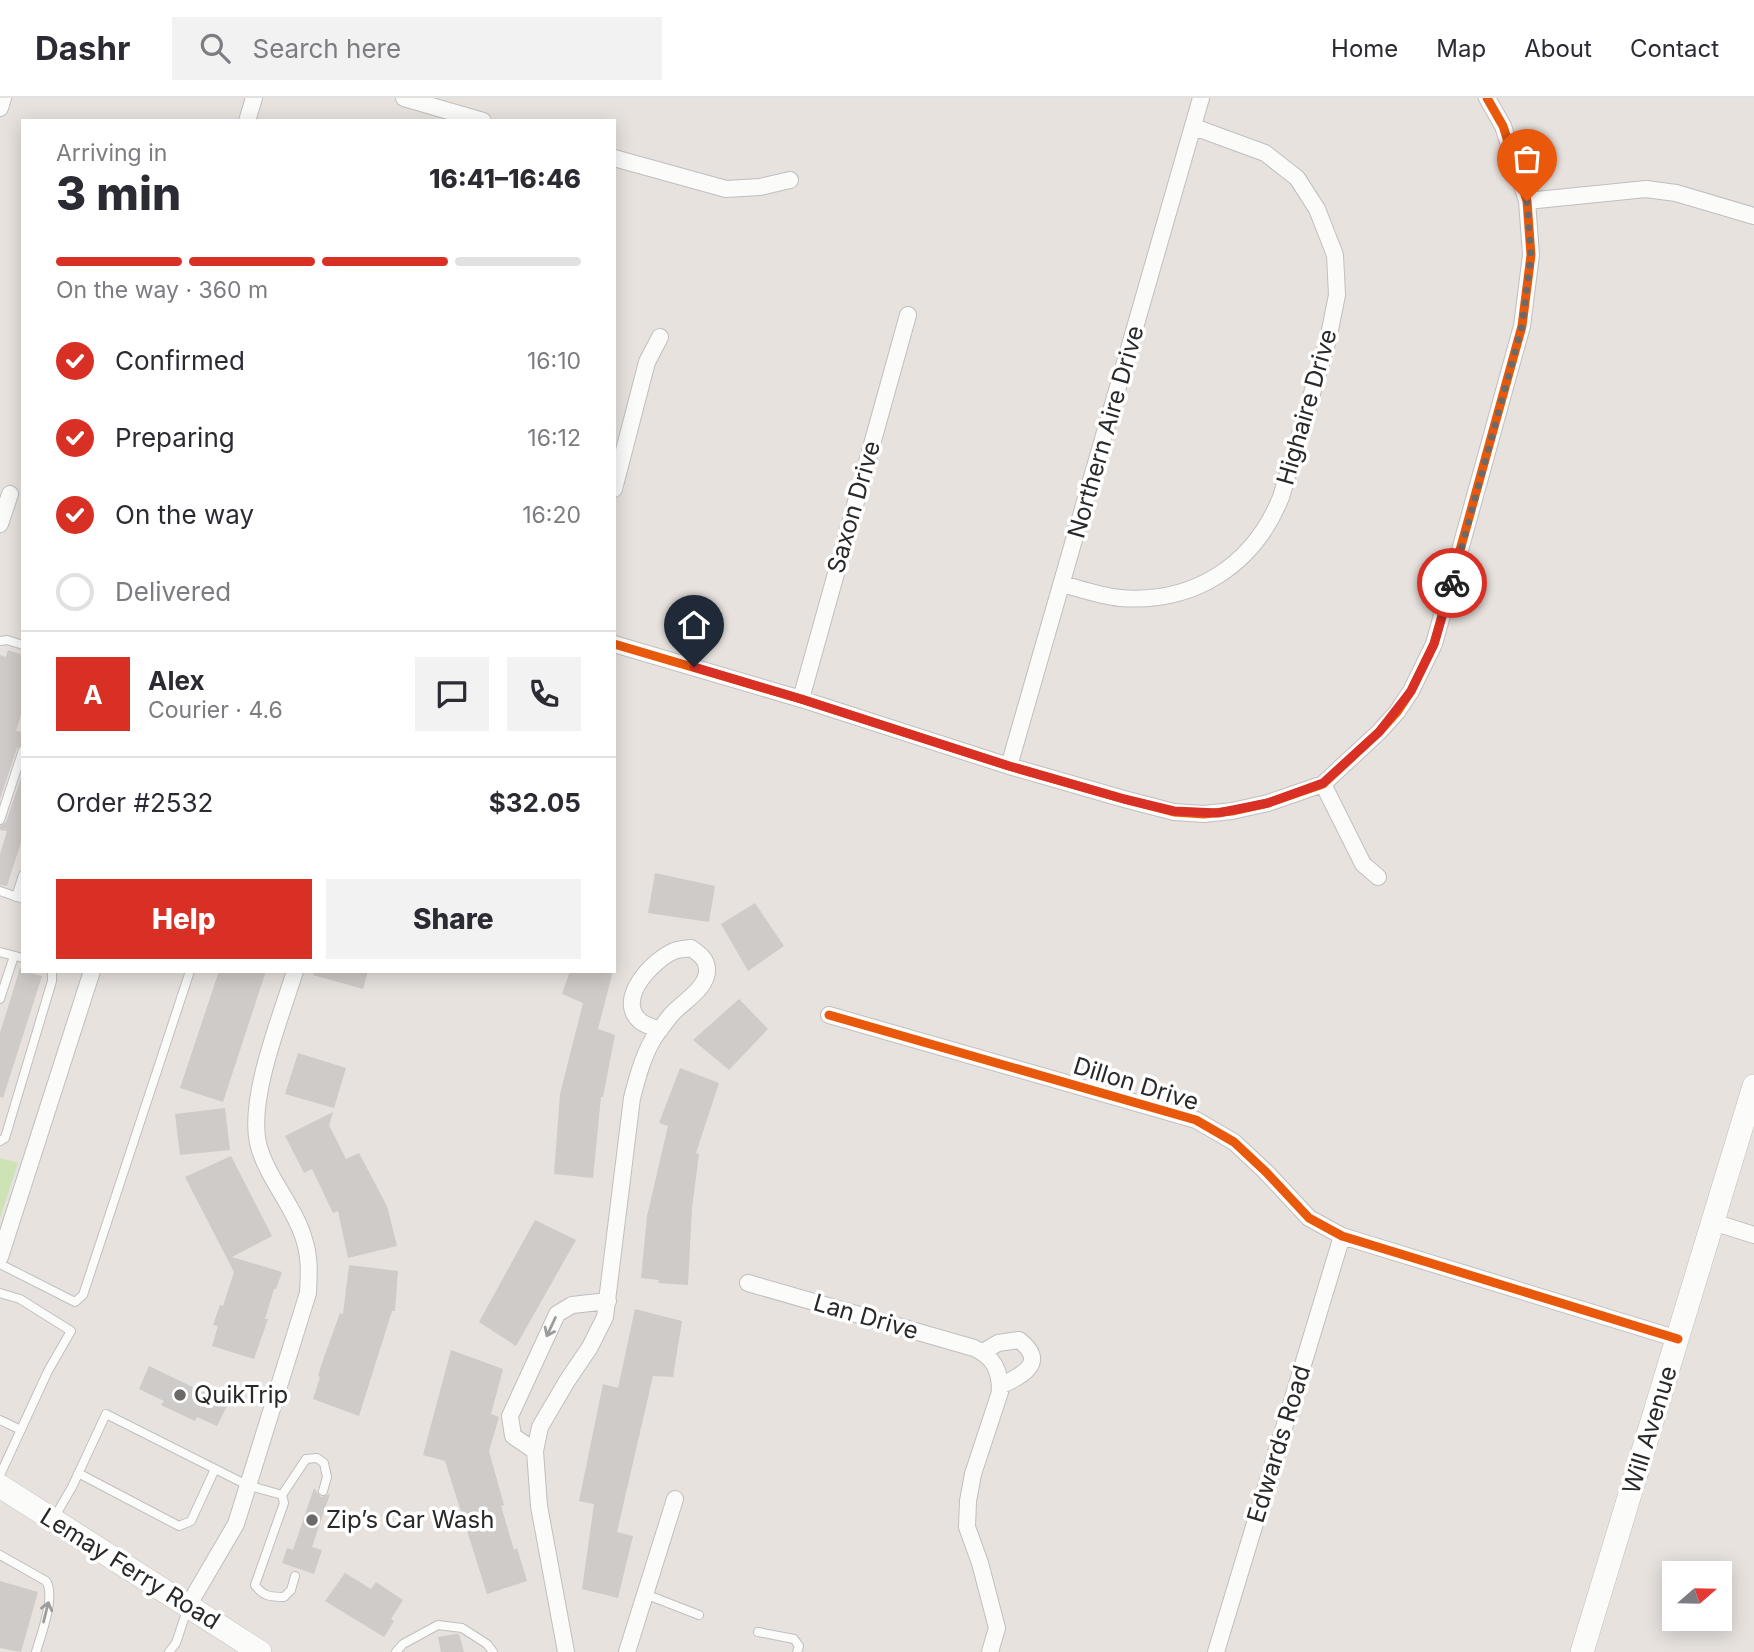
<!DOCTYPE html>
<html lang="en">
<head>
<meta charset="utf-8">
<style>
	:root { --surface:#fff; --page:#f2f2f3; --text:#2b2b33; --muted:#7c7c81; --line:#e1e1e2; --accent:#d93025 }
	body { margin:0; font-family:Inter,sans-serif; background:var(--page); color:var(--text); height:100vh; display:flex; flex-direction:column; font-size:26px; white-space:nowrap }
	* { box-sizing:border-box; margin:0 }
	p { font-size:23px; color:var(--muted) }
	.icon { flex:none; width:38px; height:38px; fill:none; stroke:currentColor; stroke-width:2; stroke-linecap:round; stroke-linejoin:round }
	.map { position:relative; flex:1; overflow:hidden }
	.details { position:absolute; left:21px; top:21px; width:595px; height:854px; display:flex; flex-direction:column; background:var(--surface); border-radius:0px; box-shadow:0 4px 18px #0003 }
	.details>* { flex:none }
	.needle { width:46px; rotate:70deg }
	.tools { position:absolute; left:1662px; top:1463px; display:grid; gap:14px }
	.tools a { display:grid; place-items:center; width:70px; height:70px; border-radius:0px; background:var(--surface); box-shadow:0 4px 18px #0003; font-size:35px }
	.pin { position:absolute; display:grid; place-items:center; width:60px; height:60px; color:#fff; margin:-72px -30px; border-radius:50% 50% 50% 0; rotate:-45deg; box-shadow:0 0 7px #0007 }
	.pin .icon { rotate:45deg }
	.courier { position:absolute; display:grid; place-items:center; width:70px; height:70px; margin:-35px; border:5px solid #d93025; border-radius:50%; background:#fff; color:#222; box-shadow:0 2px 9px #0007 }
	.overview em { font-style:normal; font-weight:800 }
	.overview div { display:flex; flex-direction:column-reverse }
	.overview { display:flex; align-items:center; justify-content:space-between; height:119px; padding:0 35px }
	h1 { font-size:46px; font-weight:800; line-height:52px }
	.bar { display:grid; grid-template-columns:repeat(4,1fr); gap:10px 7px; align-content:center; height:84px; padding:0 35px }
	.bar i { height:9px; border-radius:5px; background:var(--line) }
	.bar .active { background:var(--accent) }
	.bar p { grid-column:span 4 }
	.line { display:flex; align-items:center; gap:18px; padding:0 35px; border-top:2px solid var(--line) }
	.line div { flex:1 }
	.round { display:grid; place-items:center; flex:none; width:74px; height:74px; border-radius:0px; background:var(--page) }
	ol { padding:0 35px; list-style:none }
	li { display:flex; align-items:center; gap:21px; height:77px }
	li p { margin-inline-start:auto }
	li .icon { padding:7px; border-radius:50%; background:var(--accent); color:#fff; stroke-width:4 }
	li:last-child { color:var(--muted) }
	li i { width:38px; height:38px; border:4px solid var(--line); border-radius:50% }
	.action { display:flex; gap:14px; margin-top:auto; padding:14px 35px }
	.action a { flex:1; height:80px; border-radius:0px; background:var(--accent); color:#fff; font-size:28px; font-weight:800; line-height:80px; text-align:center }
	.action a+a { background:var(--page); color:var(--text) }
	header { display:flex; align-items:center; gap:42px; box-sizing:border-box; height:98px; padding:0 35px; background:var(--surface); border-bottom:2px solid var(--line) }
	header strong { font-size:33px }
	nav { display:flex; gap:38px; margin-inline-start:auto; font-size:24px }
	.search { width:490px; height:63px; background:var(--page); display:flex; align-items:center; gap:18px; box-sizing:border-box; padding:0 24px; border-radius:0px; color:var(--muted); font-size:26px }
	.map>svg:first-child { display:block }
	.green { fill:#cde3b6 }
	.building { fill:#cecbc8 }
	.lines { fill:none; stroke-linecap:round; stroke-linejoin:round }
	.lane-casing { stroke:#c0bfc0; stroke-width:10 }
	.street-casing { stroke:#c0bfc0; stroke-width:18 }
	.secondary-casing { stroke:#c0bfc0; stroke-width:24 }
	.lane { stroke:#fbfbfa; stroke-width:8 }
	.street { stroke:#fbfbfa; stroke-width:16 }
	.secondary { stroke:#fbfbfa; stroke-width:23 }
	.cycleway-casing { stroke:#fff; stroke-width:13 }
	.cycleway { stroke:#e8590c; stroke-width:9 }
	.oneway { stroke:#9c9c9c }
	.done { stroke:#6c6a68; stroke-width:7; stroke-dasharray:0 12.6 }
	.route { stroke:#d93025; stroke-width:9 }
	.poi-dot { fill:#6c6a68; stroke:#fff; stroke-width:2.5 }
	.labels { text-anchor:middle; stroke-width:7; stroke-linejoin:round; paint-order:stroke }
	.street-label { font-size:24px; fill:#292929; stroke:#fff }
	.poi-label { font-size:24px; fill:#292929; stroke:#fff; text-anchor:start }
</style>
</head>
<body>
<header>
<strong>Dashr</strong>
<div class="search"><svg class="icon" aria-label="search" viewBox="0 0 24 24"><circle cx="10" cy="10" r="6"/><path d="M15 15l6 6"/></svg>Search here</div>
<nav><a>Home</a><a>Map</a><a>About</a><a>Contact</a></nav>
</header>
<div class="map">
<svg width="1754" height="1554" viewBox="0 0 1754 1554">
	<rect width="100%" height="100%" fill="#e7e2de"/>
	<path class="green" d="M 0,1060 L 18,1065 L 0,1120 Z"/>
	<path class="building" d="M 8,552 L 23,557 L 23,610 L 16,633 L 23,634 L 23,646 L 17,650 L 0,701 L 0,557 L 6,559 Z
		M 23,674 L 23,738 L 7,788 L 0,787 L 0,756 L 7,733 L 0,732 L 0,728 L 6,724 Z
		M 655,775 L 715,788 L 709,824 L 648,815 Z
		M 755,805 L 784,848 L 748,873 L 721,826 Z
		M 20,870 L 23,873 L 42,878 L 3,1000 L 0,999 L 0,935 Z
		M 219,873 L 266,873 L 223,1004 L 180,990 Z
		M 314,873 L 368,873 L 363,891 L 313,877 Z
		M 570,873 L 613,873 L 598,931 L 615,937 L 603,999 L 601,999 L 593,1080 L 554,1076 L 560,996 L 583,905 L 562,896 Z
		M 739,901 L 768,931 L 729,972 L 693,942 Z
		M 298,955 L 346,970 L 334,1010 L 285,996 Z
		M 680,970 L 719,985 L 696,1055 L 699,1056 L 692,1110 L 688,1187 L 658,1185 L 659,1182 L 641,1180 L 647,1118 L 668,1028 L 659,1025 Z
		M 225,1010 L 230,1052 L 180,1057 L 175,1016 Z
		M 333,1014 L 329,1027 L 346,1061 L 359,1055 L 387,1108 L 397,1148 L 348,1160 L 338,1113 L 333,1115 L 312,1071 L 304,1075 L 285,1038 Z
		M 231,1058 L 272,1138 L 232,1159 L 282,1174 L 276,1191 L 274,1191 L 265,1221 L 268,1221 L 254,1261 L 212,1248 L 218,1228 L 213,1227 L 220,1207 L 223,1208 L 234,1174 L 185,1079 Z
		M 535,1122 L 576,1142 L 516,1248 L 479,1224 Z
		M 349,1167 L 398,1173 L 395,1213 L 392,1213 L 359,1318 L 313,1301 L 320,1279 L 318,1278 L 323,1262 L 340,1215 L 343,1216 Z
		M 635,1211 L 682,1223 L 673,1279 L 653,1278 L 617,1434 L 633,1438 L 618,1500 L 582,1491 L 594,1406 L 579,1403 L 603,1286 L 618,1290 Z
		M 451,1252 L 503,1271 L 491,1316 L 499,1319 L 489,1353 L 504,1407 L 501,1408 L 514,1452 L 517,1450 L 527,1483 L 487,1496 L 445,1363 L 423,1357 Z
		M 149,1268 L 228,1306 L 217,1328 L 197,1319 L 195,1323 L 180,1316 L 161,1307 L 164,1303 L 139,1291 Z
		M 314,1390 L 321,1399 L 330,1396 L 312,1449 L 322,1452 L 314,1476 L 282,1465 L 287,1450 L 293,1452 Z
		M 345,1475 L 371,1491 L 376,1484 L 403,1502 L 391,1521 L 394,1523 L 384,1539 L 325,1503 Z
		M 0,1483 L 38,1494 L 21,1554 L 0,1550 Z
		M 456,1536 L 459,1536 L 464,1554 L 441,1554 L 438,1539 Z"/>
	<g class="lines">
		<defs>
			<path id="lane" d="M 0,543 L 7,542 L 23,547
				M 0,722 L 23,652
				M 0,793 L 23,801
				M 16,799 L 23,777
				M 0,854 L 23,860
				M 0,901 L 14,858
				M 0,1043 L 5,1040 L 52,883 L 52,873
				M 0,1166 L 75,1204 L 83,1197 L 190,873
				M 0,1195 L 20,1201 L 71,1233 L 48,1273 L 0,1377
				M 0,1322 L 21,1332
				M 78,1375 L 179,1428 L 191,1423 L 215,1371
				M 282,1397 L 306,1361 L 317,1360 L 324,1365 L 327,1379 L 323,1393
				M 54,1420 L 72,1389 L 106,1316 L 247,1387 L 282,1397 L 284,1405 L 255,1487 C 263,1498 270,1499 284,1499 L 291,1492 L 295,1478
				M 0,1457 L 46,1483 C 56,1498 41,1537 36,1554
				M 645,1496 L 699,1517
				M 758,1534 L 794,1541 L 799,1548 L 797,1554
				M 169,1554 L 176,1545 L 187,1512
				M 396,1554 L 403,1546 L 438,1527 L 462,1530 L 487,1546 L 493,1554"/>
			<path id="street" d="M 404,0 L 483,23
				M 0,10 L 3,0
				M 247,23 L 254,0
				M 614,60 L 726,91 L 760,89 L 790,82
				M 1527,103 L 1646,91 L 1676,95 L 1754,118
				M 614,391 L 647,264 L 660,239
				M 0,426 L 10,396
				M 1062,486 C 1081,491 1100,498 1120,500 C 1194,506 1254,467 1281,399 L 1328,242 L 1337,197 L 1335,157 L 1317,111 L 1297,80 L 1265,55 L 1194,29
				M 614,546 L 801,601 L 1009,668 L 1124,701 L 1174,714 L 1204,716 L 1232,713 L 1268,705 L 1323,686 L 1379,634 L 1397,614 L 1411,593 L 1434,546 L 1522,228 L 1531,157 L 1527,103 L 1503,28 L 1487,0
				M 801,601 L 908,217
				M 1009,668 L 1201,0
				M 1323,686 L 1363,766 L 1378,779
				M 829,917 L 1196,1022 L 1234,1044 L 1266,1074 L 1309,1120 L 1342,1138 L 1678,1241
				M 1713,1124 L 1754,1137
				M 0,1159 L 92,873
				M 748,1185 L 974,1250 C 994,1259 1000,1272 1000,1294 L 973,1376 L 968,1403 L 967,1429 L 980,1465 L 997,1530 L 990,1554
				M 983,1254 L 998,1245 L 1019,1242 C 1049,1265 1021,1278 1000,1288
				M 535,1353 L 513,1338 L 510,1318 L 557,1216 L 572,1207 L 608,1203
				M 188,1508 L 236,1426 L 308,1195 C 309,1176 310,1159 304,1141 C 294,1107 266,1079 258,1045 C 248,999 281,919 295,873
				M 566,1554 L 539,1408 L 535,1353 L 540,1329 L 567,1283 L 590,1249 L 605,1219 L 632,1000 C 637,981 642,961 652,943 C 657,934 665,925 671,917 C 682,904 709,890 707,870 C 706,860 698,855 691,850 C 685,851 679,851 674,853 C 653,862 615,901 640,923 C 645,927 654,930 660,932
				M 627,1554 L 675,1401
				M 1216,1554 L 1342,1138"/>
			<path id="secondary" d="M 0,1388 L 260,1554
				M 1582,1554 L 1754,988"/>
		</defs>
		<use href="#lane" class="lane-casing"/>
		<use href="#street" class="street-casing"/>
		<use href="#secondary" class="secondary-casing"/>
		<use href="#lane" class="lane"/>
		<use href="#street" class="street"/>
		<use href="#secondary" class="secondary"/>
		<defs>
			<path id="cycleway" d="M 614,546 L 801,601 L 1009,668 L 1124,701 L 1174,714 L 1204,716 L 1232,713 L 1268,705 L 1323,686 L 1379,634 L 1397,614 L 1411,593 L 1434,546 L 1522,228 L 1531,157 L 1527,103 L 1503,28 L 1487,0
				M 829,917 L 1196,1022 L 1234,1044 L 1266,1074 L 1309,1120 L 1342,1138 L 1678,1241"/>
		</defs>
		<use href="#cycleway" class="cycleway-casing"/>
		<use href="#cycleway" class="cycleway"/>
	</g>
	<defs><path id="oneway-shaft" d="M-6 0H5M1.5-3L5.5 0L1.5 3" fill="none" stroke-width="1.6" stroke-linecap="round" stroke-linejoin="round" transform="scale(1.75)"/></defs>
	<g class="oneway">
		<use href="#oneway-shaft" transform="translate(551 1229) rotate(115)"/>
		<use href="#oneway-shaft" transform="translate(46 1514) rotate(-76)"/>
	</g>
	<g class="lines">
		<path class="done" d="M 1452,485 L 1522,228 L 1531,157 L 1527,103"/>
		<path class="route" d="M 694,569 L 801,601 L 1009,668 L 1124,701 L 1174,713 L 1218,715 L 1268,705 L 1323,685 L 1379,634 L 1411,593 L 1434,546 L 1452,485"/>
	</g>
	<g class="poi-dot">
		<circle cx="180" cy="1297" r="7"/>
		<circle cx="312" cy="1422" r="7"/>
	</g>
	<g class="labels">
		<g class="street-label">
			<text transform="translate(1307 309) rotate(-74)" y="8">Highaire Drive</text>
			<text transform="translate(1106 334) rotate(-74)" y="8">Northern Aire Drive</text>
			<text transform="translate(854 409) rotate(-74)" y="8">Saxon Drive</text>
			<text transform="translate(1136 986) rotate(17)" y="8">Dillon Drive</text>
			<text transform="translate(866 1219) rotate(16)" y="8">Lan Drive</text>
			<text transform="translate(1650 1332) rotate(-73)" y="8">Will Avenue</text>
			<text transform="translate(1279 1346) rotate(-73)" y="8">Edwards Road</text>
			<text transform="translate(130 1471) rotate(32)" y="8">Lemay Ferry Road</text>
		</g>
		<g class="poi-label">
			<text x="194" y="1305">QuikTrip</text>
			<text x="326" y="1430">Zip’s Car Wash</text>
		</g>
	</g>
</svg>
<div class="tools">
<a><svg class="needle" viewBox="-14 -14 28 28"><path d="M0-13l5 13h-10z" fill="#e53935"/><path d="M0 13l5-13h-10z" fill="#7c7c81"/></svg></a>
</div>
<div class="pin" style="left:1527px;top:103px;background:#ea580c"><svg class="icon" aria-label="bag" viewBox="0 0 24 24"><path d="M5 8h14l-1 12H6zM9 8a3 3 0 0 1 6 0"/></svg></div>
<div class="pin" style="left:694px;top:569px;background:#1f2937"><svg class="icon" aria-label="home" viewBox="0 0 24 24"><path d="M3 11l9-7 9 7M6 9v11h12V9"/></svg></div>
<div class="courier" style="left:1452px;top:485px"><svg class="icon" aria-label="bike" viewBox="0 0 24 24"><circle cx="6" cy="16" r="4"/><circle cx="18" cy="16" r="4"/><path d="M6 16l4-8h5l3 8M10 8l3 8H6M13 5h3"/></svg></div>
<section class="details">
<div class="overview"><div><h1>3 min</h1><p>Arriving in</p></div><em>16:41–16:46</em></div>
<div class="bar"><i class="active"></i><i class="active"></i><i class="active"></i><i></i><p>On the way · 360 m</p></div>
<ol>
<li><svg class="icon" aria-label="check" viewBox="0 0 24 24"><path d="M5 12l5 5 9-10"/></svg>Confirmed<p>16:10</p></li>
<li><svg class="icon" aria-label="check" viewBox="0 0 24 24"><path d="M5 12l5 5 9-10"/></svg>Preparing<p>16:12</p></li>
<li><svg class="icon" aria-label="check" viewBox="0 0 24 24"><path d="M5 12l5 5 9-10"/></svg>On the way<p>16:20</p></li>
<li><i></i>Delivered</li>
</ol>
<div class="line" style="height:126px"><b class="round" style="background:var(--accent);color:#fff">A</b><div><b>Alex</b><p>Courier · 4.6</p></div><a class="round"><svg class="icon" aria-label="chat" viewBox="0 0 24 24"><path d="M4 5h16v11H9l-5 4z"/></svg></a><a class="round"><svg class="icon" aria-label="phone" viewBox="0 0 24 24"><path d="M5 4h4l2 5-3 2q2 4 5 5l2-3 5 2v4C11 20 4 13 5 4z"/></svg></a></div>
<div class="line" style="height:91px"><div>Order #2532</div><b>$32.05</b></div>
<div class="action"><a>Help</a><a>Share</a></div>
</section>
</div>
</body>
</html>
